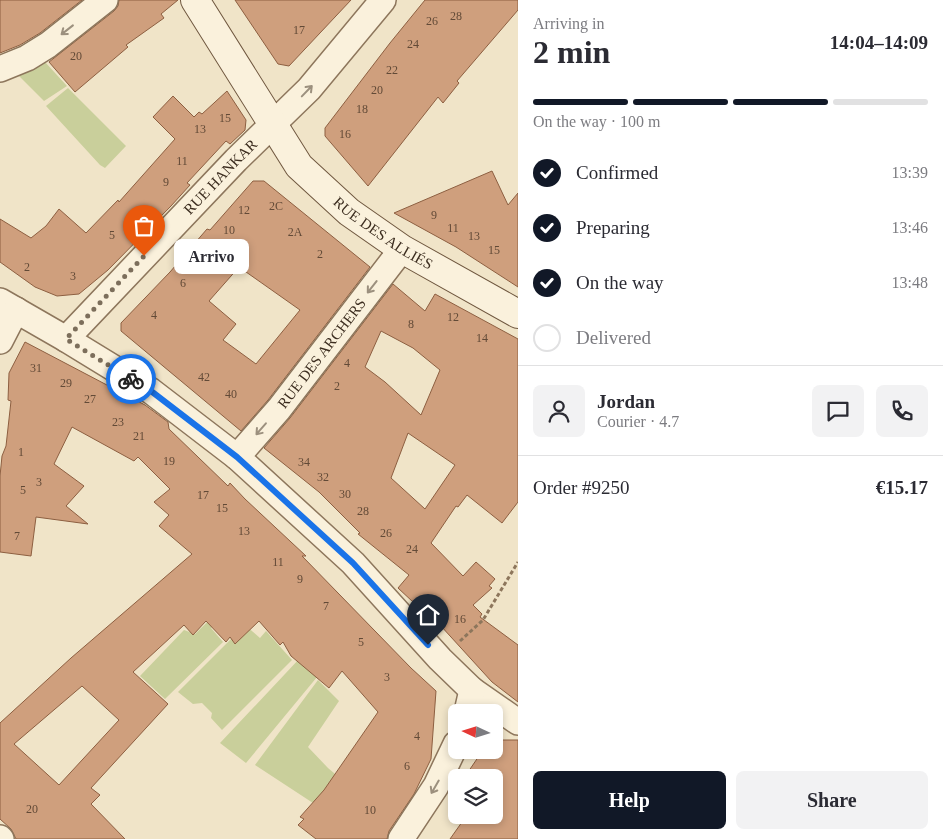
<!DOCTYPE html>
<html lang="en">
<head>
<meta charset="utf-8">
<style>
	:root { --surface:#fff; --page:#f2f2f3; --text:#2b2b33; --muted:#7c7c81; --line:#e1e1e2; --accent:#111827 }
	body { margin:0; font-family:"Times New Roman",serif; background:var(--page); color:var(--text); height:100vh; display:flex; flex-direction:column; font-size:19px; white-space:nowrap }
	* { box-sizing:border-box; margin:0 }
	p { font-size:16px; color:var(--muted) }
	.icon { flex:none; width:28px; height:28px; fill:none; stroke:currentColor; stroke-width:2; stroke-linecap:round; stroke-linejoin:round }
	.map { position:relative; flex:1; overflow:hidden }
	.drawer { display:flex; flex-direction:column; background:var(--surface); width:425px }
	.drawer>* { flex:none }
	.needle { width:32px; rotate:274deg }
	.buttons { position:absolute; left:448px; top:704px; display:grid; gap:10px }
	.buttons a { display:grid; place-items:center; width:55px; height:55px; border-radius:8px; background:var(--surface); box-shadow:0 2px 8px #0003; font-size:25px }
	.pin { position:absolute; display:grid; place-items:center; width:42px; height:42px; color:#fff; margin:-51px -21px; border-radius:50% 50% 50% 0; rotate:-45deg; box-shadow:0 0 5px #0007 }
	.pin .icon { rotate:45deg }
	.courier { position:absolute; display:grid; place-items:center; width:50px; height:50px; margin:-25px; border:4px solid #1a73e8; border-radius:50%; background:#fff; color:#222; box-shadow:0 1px 6px #0007 }
	.bubble { position:absolute; height:35px; border-radius:8px; background:var(--surface); box-shadow:0 2px 8px #0003; font-size:16px; font-weight:600; line-height:35px; text-align:center }
	.overview em { font-style:normal; font-weight:600 }
	.overview div { display:flex; flex-direction:column-reverse }
	.overview { display:flex; align-items:center; justify-content:space-between; height:85px; padding:0 15px }
	h1 { font-size:32px; font-weight:600; line-height:38px }
	.bar { display:grid; grid-template-columns:repeat(4,1fr); gap:8px 5px; align-content:center; height:60px; padding:0 15px }
	.bar i { height:6px; border-radius:4px; background:var(--line) }
	.bar .selected { background:var(--accent) }
	.bar p { grid-column:span 4 }
	.line { display:flex; align-items:center; gap:12px; padding:0 15px; border-top:1px solid var(--line) }
	.line div { flex:1 }
	.round { display:grid; place-items:center; flex:none; width:52px; height:52px; border-radius:8px; background:var(--page) }
	ol { padding:0 15px; list-style:none }
	li { display:flex; align-items:center; gap:15px; height:55px }
	li p { margin-inline-start:auto }
	li .icon { padding:5px; border-radius:50%; background:var(--accent); color:#fff; stroke-width:4 }
	li:last-child { color:var(--muted) }
	li i { width:28px; height:28px; border:2px solid var(--line); border-radius:50% }
	.primary-button { display:flex; gap:10px; margin-top:auto; padding:10px 15px }
	.primary-button a { flex:1; height:58px; border-radius:8px; background:var(--accent); color:#fff; font-size:20px; font-weight:600; line-height:58px; text-align:center }
	.primary-button a+a { background:var(--page); color:var(--text) }
	main { display:flex; flex:1; min-height:0 }
	.map>svg:first-child { display:block }
	.green { fill:#c9cf9b }
	.building { fill:#cf9f7d; stroke:#8d5f41; fill-rule:evenodd }
	.lines { fill:none; stroke-linecap:round; stroke-linejoin:round }
	.street-casing { stroke:#8d765c; stroke-width:28 }
	.secondary-casing { stroke:#6f573f; stroke-width:30 }
	.path { stroke:#8d765c; stroke-width:3; stroke-dasharray:4 2.5; stroke-linecap:butt }
	.street { stroke:#faf1dc; stroke-width:25 }
	.secondary { stroke:#faf1dc; stroke-width:28 }
	.oneway { stroke:#9c907e }
	.done { stroke:#7c6e5b; stroke-width:5; stroke-dasharray:0 9 }
	.route { stroke:#1a73e8; stroke-width:6 }
	.labels { text-anchor:middle; stroke-width:4; stroke-linejoin:round; paint-order:stroke }
	.number-label { font-size:12px; fill:#624a37 }
	.street-label { font-size:15px; fill:#3d2e20; stroke:#f7eed8 }
</style>
</head>
<body>
<main>
<div class="map">
<svg width="518" height="839" viewBox="0 0 518 839">
	<rect width="100%" height="100%" fill="#f0e4c8"/>
	<path class="green" d="M 45,62 L 67,86 L 44,101 L 19,76 Z
		M 68,88 L 126,146 L 105,168 L 100,165 L 46,106 Z
		M 229,601 L 233,608 L 211,628 L 223,642 L 165,699 L 140,676 L 184,630 L 195,634 Z
		M 245,625 L 260,638 L 266,631 L 292,660 L 222,730 L 211,718 L 212,713 L 202,703 L 193,704 L 178,692 Z
		M 300,658 L 322,671 L 246,763 L 220,743 Z
		M 318,680 L 339,701 L 308,747 L 328,768 L 354,790 L 313,803 L 255,765 Z"/>
	<path class="building" d="M 0,0 L 82,0 L 40,33 L 20,45 L 0,53 Z
		M 119,0 L 178,0 L 161,14 L 164,18 L 126,45 L 128,47 L 75,92 L 49,62 L 114,11 L 118,6 Z
		M 235,0 L 351,0 L 289,66 L 278,64 Z
		M 425,0 L 518,0 L 518,10 L 457,81 L 459,83 L 443,103 L 438,97 L 368,186 L 325,136 L 325,128 L 390,43 Z
		M 227,91 L 246,120 L 245,130 L 230,144 L 226,141 L 187,183 L 190,185 L 171,206 L 108,270 L 79,294 L 57,296 L 35,287 L 0,262 L 0,219 L 31,238 L 46,226 L 59,209 L 86,233 L 118,200 L 119,202 L 175,139 L 153,117 L 173,96 L 194,117 L 199,112 L 202,114 Z
		M 492,171 L 508,205 L 518,193 L 518,287 L 456,247 L 394,213 Z
		M 253,181 L 264,181 L 370,267 L 268,400 L 241,431 L 121,331 L 121,323 L 170,272 L 207,229 L 210,230 ZM 239,267 L 300,310 L 256,364 L 223,340 L 236,324 L 209,301 Z
		M 393,284 L 425,311 L 435,294 L 518,339 L 518,502 L 502,523 L 467,495 L 458,507 L 456,506 L 431,543 L 463,576 L 476,562 L 495,579 L 489,586 L 492,588 L 473,605 L 482,614 L 480,617 L 518,645 L 518,702 L 492,682 L 430,614 L 428,616 L 398,588 L 409,575 L 358,534 L 360,533 L 319,492 L 264,448 L 290,418 ZM 381,331 L 413,348 L 440,370 L 421,415 L 385,382 L 365,367 ZM 408,433 L 455,465 L 425,509 L 391,478 Z
		M 25,342 L 145,405 L 168,422 L 169,429 L 228,486 L 230,483 L 245,499 L 306,556 L 302,556 L 411,668 L 436,691 L 431,759 L 414,794 L 389,831 L 387,839 L 316,839 L 298,825 L 304,819 L 300,817 L 324,790 L 378,712 L 342,671 L 329,688 L 291,656 L 283,642 L 280,645 L 259,621 L 235,644 L 230,637 L 226,642 L 206,621 L 193,635 L 184,625 L 133,672 L 168,704 L 91,788 L 100,795 L 91,804 L 125,839 L 16,839 L 11,829 L 0,819 L 0,723 L 71,658 L 192,554 L 159,526 L 169,515 L 154,502 L 170,489 L 138,457 L 134,461 L 72,427 L 54,464 L 84,486 L 66,506 L 88,524 L 36,517 L 31,556 L 0,552 L 0,476 L 2,456 L 6,446 L 11,401 L 8,400 L 9,373 ZM 82,686 L 119,720 L 59,785 L 14,744 Z
		M 494,740 L 518,740 L 518,839 L 450,839 L 467,815 L 494,815 L 494,778 L 464,778 L 483,750 L 494,750 Z"/>
	<g class="lines">
		<defs>
			<g id="street">
				<path d="M 0,69 L 27,58 L 48,45 L 105,0"/>
				<path d="M 0,301 L 66,339 L 151,391 L 237,457 L 353,563 L 440,659 L 472,690 L 518,722"/>
				<path id="s1" d="M 66,339 L 236,160 L 309,89 L 383,0"/>
				<path d="M 0,341 L 16,310"/>
				<path id="s2" d="M 237,457 L 279,409 L 402,249"/>
				<path d="M 467,712 L 472,690"/>
				<path d="M 0,838 L 1,839"/>
				<path d="M 401,839 L 436,786 L 456,744"/>
			</g>
			<g id="secondary">
				<path id="s3" d="M 195,0 L 299,166 L 349,212 L 402,249 L 518,314"/>
			</g>
		</defs>
		<use href="#street" class="street-casing"/>
		<use href="#secondary" class="secondary-casing"/>
		<path class="path" d="M 460,641 L 483,620 L 518,562"/>
		<use href="#street" class="street"/>
		<use href="#secondary" class="secondary"/>
	</g>
	<defs><path id="oneway-shaft" d="M-6 0H5M1.5-3L5.5 0L1.5 3" fill="none" stroke-width="1.6" stroke-linecap="round" stroke-linejoin="round" transform="scale(1.25)"/></defs>
	<g class="oneway">
		<use href="#oneway-shaft" transform="translate(67 30) rotate(142)"/>
		<use href="#oneway-shaft" transform="translate(307 91) rotate(-46)"/>
		<use href="#oneway-shaft" transform="translate(372 287) rotate(128)"/>
		<use href="#oneway-shaft" transform="translate(261 429) rotate(131)"/>
		<use href="#oneway-shaft" transform="translate(435 787) rotate(120)"/>
	</g>
	<g class="lines">
		<path class="done" d="M 131,379 L 66,339 L 144,256"/>
		<path class="route" d="M 131,379 L 151,391 L 237,457 L 353,563 L 428,645"/>
	</g>
	<g class="labels">
		<g class="number-label">
			<text x="456" y="20">28</text>
			<text x="432" y="25">26</text>
			<text x="299" y="34">17</text>
			<text x="413" y="48">24</text>
			<text x="76" y="60">20</text>
			<text x="392" y="74">22</text>
			<text x="377" y="94">20</text>
			<text x="362" y="113">18</text>
			<text x="225" y="122">15</text>
			<text x="200" y="133">13</text>
			<text x="345" y="138">16</text>
			<text x="182" y="165">11</text>
			<text x="166" y="186">9</text>
			<text x="276" y="210">2C</text>
			<text x="244" y="214">12</text>
			<text x="434" y="219">9</text>
			<text x="453" y="232">11</text>
			<text x="229" y="234">10</text>
			<text x="295" y="236">2A</text>
			<text x="112" y="239">5</text>
			<text x="474" y="240">13</text>
			<text x="494" y="254">15</text>
			<text x="320" y="258">2</text>
			<text x="27" y="271">2</text>
			<text x="73" y="280">3</text>
			<text x="183" y="287">6</text>
			<text x="154" y="319">4</text>
			<text x="453" y="321">12</text>
			<text x="411" y="328">8</text>
			<text x="482" y="342">14</text>
			<text x="347" y="367">4</text>
			<text x="36" y="372">31</text>
			<text x="204" y="381">42</text>
			<text x="66" y="387">29</text>
			<text x="337" y="390">2</text>
			<text x="231" y="398">40</text>
			<text x="90" y="403">27</text>
			<text x="118" y="426">23</text>
			<text x="139" y="440">21</text>
			<text x="21" y="456">1</text>
			<text x="169" y="465">19</text>
			<text x="304" y="466">34</text>
			<text x="323" y="481">32</text>
			<text x="39" y="486">3</text>
			<text x="23" y="494">5</text>
			<text x="345" y="498">30</text>
			<text x="203" y="499">17</text>
			<text x="222" y="512">15</text>
			<text x="363" y="515">28</text>
			<text x="244" y="535">13</text>
			<text x="386" y="537">26</text>
			<text x="17" y="540">7</text>
			<text x="412" y="553">24</text>
			<text x="278" y="566">11</text>
			<text x="300" y="583">9</text>
			<text x="326" y="610">7</text>
			<text x="460" y="623">16</text>
			<text x="361" y="646">5</text>
			<text x="387" y="681">3</text>
			<text x="417" y="740">4</text>
			<text x="407" y="770">6</text>
			<text x="32" y="813">20</text>
			<text x="370" y="814">10</text>
		</g>
		<g class="street-label">
			<text dy="5" stroke="none"><textPath href="#s1" startOffset="224">RUE HANKAR</textPath></text>
			<text dy="5" stroke="none"><textPath href="#s3" startOffset="304">RUE DES ALLIÉS</textPath></text>
			<text dy="5" stroke="none"><textPath href="#s2" startOffset="134">RUE DES ARCHERS</textPath></text>
		</g>
	</g>
</svg>
<div class="buttons">
<a><svg class="needle" viewBox="-14 -14 28 28"><path d="M0-13l5 13h-10z" fill="#e53935"/><path d="M0 13l5-13h-10z" fill="#7c7c81"/></svg></a>
<a><svg class="icon" aria-label="layers" viewBox="0 0 24 24"><path d="M12 4l9 5-9 5-9-5zM3 14l9 5 9-5"/></svg></a>
</div>
<div class="pin" style="left:144px;top:256px;background:#ea580c"><svg class="icon" aria-label="bag" viewBox="0 0 24 24"><path d="M5 8h14l-1 12H6zM9 8a3 3 0 0 1 6 0"/></svg></div>
<div class="pin" style="left:428px;top:645px;background:#1f2937"><svg class="icon" aria-label="home" viewBox="0 0 24 24"><path d="M3 11l9-7 9 7M6 9v11h12V9"/></svg></div>
<div class="courier" style="left:131px;top:379px"><svg class="icon" aria-label="bike" viewBox="0 0 24 24"><circle cx="6" cy="16" r="4"/><circle cx="18" cy="16" r="4"/><path d="M6 16l4-8h5l3 8M10 8l3 8H6M13 5h3"/></svg></div>
<div class="bubble" style="left:174px;top:239px;width:75px">Arrivo</div>
</div>
<section class="drawer">
<div class="overview"><div><h1>2 min</h1><p>Arriving in</p></div><em>14:04–14:09</em></div>
<div class="bar"><i class="selected"></i><i class="selected"></i><i class="selected"></i><i></i><p>On the way · 100 m</p></div>
<ol>
<li><svg class="icon" aria-label="check" viewBox="0 0 24 24"><path d="M5 12l5 5 9-10"/></svg>Confirmed<p>13:39</p></li>
<li><svg class="icon" aria-label="check" viewBox="0 0 24 24"><path d="M5 12l5 5 9-10"/></svg>Preparing<p>13:46</p></li>
<li><svg class="icon" aria-label="check" viewBox="0 0 24 24"><path d="M5 12l5 5 9-10"/></svg>On the way<p>13:48</p></li>
<li><i></i>Delivered</li>
</ol>
<div class="line" style="height:90px"><a class="round"><svg class="icon" aria-label="person" viewBox="0 0 24 24"><circle cx="12" cy="8" r="4"/><path d="M4 21q1-7 8-7t8 7"/></svg></a><div><b>Jordan</b><p>Courier · 4.7</p></div><a class="round"><svg class="icon" aria-label="chat" viewBox="0 0 24 24"><path d="M4 5h16v11H9l-5 4z"/></svg></a><a class="round"><svg class="icon" aria-label="phone" viewBox="0 0 24 24"><path d="M5 4h4l2 5-3 2q2 4 5 5l2-3 5 2v4C11 20 4 13 5 4z"/></svg></a></div>
<div class="line" style="height:65px"><div>Order #9250</div><b>€15.17</b></div>
<div class="primary-button"><a>Help</a><a>Share</a></div>
</section>
</main>
</body>
</html>
